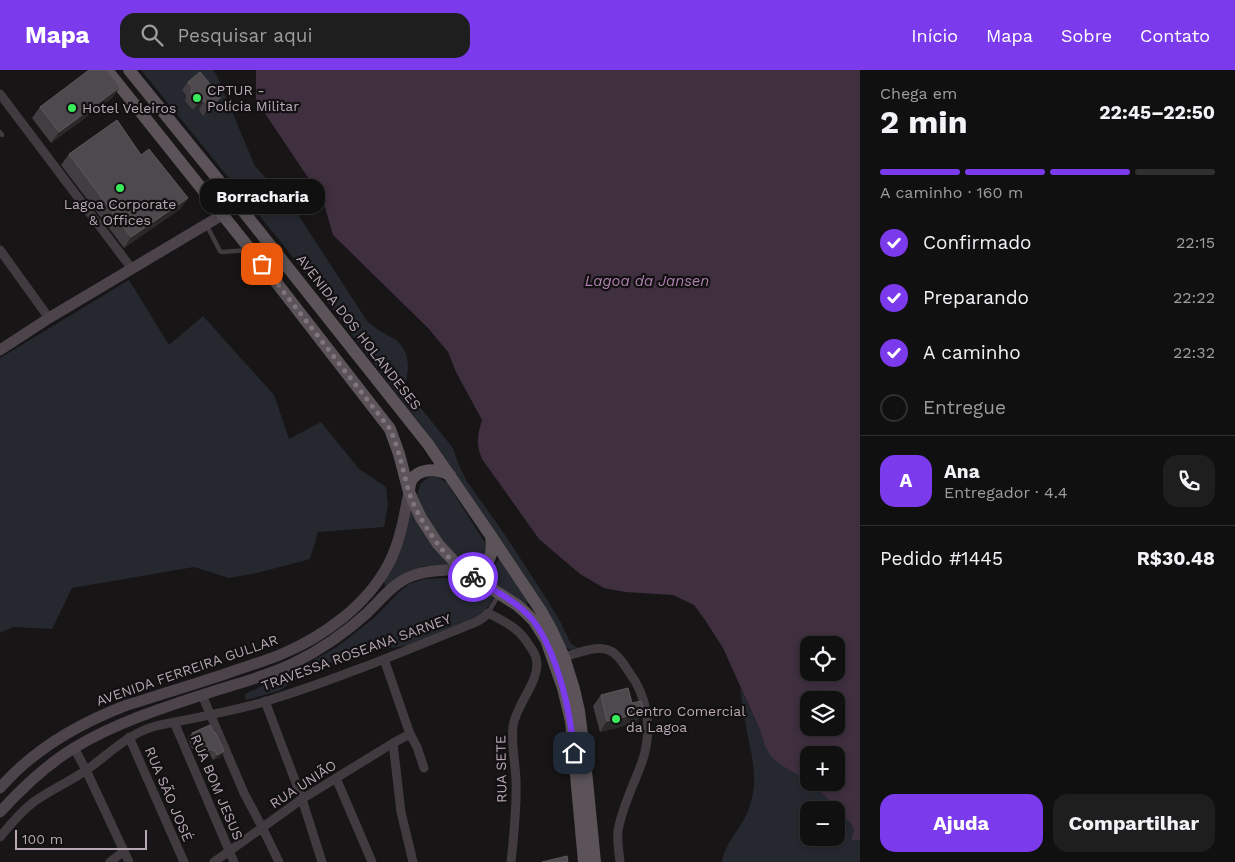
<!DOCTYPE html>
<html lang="pt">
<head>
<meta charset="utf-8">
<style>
	:root { --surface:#111010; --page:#1e1e1e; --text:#f1f3f6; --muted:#9c9d9f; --line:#303030; --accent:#7c3aed }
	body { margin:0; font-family:"Work Sans",sans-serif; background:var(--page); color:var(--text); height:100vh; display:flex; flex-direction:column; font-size:19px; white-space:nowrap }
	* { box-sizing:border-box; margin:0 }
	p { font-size:16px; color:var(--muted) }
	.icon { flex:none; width:28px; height:28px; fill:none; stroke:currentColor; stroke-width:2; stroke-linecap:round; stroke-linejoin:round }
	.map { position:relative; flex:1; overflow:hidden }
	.side { display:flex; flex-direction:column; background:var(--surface); width:375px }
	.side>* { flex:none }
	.tools { position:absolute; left:800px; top:566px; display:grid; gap:10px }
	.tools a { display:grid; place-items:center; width:45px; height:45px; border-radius:10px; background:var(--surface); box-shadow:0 2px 8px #0003,0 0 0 1px var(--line); font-size:25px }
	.scale { position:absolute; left:15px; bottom:12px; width:132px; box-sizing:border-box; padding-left:5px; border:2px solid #b7a8b3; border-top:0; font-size:14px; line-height:18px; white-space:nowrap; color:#b7a8b3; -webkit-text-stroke:4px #121011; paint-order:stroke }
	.pin { position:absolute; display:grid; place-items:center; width:42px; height:42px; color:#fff; margin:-21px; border-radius:10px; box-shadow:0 2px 8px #0006 }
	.courier { position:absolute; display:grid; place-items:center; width:50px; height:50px; margin:-25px; border:4px solid #7c3aed; border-radius:50%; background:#fff; color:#222; box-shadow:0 1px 6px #0007 }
	.bubble { position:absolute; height:35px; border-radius:15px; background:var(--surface); box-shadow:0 2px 8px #0003,0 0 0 1px var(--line); font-size:16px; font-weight:700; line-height:35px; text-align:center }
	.head em { font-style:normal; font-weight:700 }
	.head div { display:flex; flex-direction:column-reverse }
	.head { display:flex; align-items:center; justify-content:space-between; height:85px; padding:0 20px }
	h1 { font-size:32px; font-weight:700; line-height:38px }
	.bar { display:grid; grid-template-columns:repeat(4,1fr); gap:8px 5px; align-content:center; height:60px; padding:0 20px }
	.bar i { height:6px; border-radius:4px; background:var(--line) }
	.bar .active { background:var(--accent) }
	.bar p { grid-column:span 4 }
	.line { display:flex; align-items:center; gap:12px; padding:0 20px; border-top:1px solid var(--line) }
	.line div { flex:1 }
	.round { display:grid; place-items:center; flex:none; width:52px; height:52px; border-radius:15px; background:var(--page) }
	ol { padding:0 20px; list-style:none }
	li { display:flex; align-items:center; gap:15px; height:55px }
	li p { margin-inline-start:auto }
	li .icon { padding:5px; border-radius:50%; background:var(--accent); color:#fff; stroke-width:4 }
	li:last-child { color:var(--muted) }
	li i { width:28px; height:28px; border:2px solid var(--line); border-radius:50% }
	.cta { display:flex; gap:10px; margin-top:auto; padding:10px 20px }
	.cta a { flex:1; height:58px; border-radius:15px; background:var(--accent); color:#fff; font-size:20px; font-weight:700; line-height:58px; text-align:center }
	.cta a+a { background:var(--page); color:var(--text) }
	header { display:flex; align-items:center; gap:30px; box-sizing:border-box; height:70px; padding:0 25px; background:var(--accent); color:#fff }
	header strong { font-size:24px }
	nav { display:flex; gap:28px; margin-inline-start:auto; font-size:18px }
	.search { width:350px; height:45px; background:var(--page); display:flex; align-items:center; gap:12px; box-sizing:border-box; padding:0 18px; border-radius:15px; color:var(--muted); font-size:19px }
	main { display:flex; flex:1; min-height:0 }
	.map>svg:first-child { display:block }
	.green { fill:#25292f; fill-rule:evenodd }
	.water { fill:#3f2f3f; fill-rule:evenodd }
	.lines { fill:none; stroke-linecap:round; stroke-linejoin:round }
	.lane { stroke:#413b3f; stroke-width:4.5 }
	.street { stroke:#413b3f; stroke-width:9 }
	.secondary { stroke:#4c444a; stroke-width:11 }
	.primary { stroke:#5b5358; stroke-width:12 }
	.wall { fill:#423d41 }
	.shaded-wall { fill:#2b282a }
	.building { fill:#4e494d; stroke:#5f585d }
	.done { stroke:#7f757c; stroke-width:5; stroke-dasharray:0 9 }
	.route { stroke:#7c3aed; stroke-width:6 }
	.poi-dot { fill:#39eb5b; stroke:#121011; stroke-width:2 }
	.labels { text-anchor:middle; stroke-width:4.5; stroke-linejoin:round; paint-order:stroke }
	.poi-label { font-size:14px; fill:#b7a8b3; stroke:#121011; text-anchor:start }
	.street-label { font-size:14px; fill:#b7a8b3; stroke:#121011 }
	.water-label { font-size:15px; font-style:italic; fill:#b080b0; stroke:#121011 }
</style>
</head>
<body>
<header>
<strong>Mapa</strong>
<div class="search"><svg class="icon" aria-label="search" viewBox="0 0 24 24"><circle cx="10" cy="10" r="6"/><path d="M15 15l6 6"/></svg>Pesquisar aqui</div>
<nav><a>Início</a><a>Mapa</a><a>Sobre</a><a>Contato</a></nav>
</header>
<main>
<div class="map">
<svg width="860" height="792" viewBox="0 0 860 792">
	<rect width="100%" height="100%" fill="#171516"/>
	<path class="green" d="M 141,0 L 213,0 L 216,4 L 255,96 L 297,143 L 367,251 L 377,259 L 396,270 L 402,276 L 407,286 L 408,298 L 406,313 L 407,321 L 453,378 L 459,395 L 466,410 L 505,465 L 546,528 L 561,553 L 571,574 L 578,578 L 571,580 L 565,577 L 438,377 L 284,176 Z
		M 129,210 L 169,275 L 203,246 L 274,325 L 289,369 L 321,352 L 359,399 L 386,417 L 388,435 L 384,457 L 318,462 L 310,489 L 257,503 L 229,508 L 194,497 L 72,518 L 52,559 L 13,557 L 0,563 L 0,288 Z
		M 429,407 L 438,407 L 447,413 L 486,474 L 486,484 L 482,491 L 473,494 L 462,491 L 443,471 L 428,449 L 417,424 L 421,413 Z
		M 409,440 L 413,440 L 450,495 L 424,496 L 408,502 L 385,517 L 384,510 Z
		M 500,487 L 528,528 L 527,536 L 486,509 Z
		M 445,508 L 466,511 L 494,525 L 490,534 L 479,546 L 409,575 L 353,584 L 307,602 L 279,621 L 246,630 L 245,624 L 296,600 L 337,577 L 375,547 L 398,523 L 409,514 L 425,509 Z
		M 740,617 L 760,660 L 763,671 L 809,712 L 810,713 L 819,720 L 851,754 L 854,761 L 852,766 L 860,770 L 860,792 L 722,792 C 725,772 741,759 748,741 C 759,713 753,690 747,662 C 744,647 742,632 740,617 ZM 809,740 L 836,740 L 836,768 L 809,768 Z"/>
	<path class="water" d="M 256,0 L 860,0 L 860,770 L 852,770 L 852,766 L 854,761 L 851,754 L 819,720 L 810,713 L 836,712 L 836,685 L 809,685 L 809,711 C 799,705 782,697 774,689 C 766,682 763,670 760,660 L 723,578 L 705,550 L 694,535 L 673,525 L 625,522 L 604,518 L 580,504 L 539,469 L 482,389 C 476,374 477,366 482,350 L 456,302 L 448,282 L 428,258 L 333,165 L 323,130 L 256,30 ZM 809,575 L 836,575 L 836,602 L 809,602 ZM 809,630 L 836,630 L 836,658 L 809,658 Z"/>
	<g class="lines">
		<path class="lane" d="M 0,62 L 2,65
			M 207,156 L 220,181 L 222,182 L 248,180
			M 488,543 L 499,524"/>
		<path class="street" d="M 0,24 L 132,199
			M 0,180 L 49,248
			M 564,587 C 579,583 602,572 615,584 C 621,589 625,596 629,602 C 648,627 652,660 643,689 C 635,713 622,736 618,761 C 617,771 619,782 620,792
			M 384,589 L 410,664 L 417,677 L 424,698
			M 202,625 L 244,723 L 262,757 L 279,792
			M 265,631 L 302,729 L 322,792
			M 174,652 L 234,792
			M 129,667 L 184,792
			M 393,673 L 401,742 L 413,792
			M 74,678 L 86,700 L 129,792
			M 336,708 L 372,792
			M 0,767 C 11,754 21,741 35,731 C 52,719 71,711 88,699 C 110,683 129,663 156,656 C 193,648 231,642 267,631 C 338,609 407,580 476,552 L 483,548 L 488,543 C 505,552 519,558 529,575 C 532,579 535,584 536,588 C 542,609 516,634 513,656 C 511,673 515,691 516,709 C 517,736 514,765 511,792
			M 110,792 L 124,781
			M 214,792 L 302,729 L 393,673 L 410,664"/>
		<path class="secondary" d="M 0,280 L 49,248 L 222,145
			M 0,718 C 33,680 80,653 127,635 C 159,625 192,615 225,604 C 244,597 263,592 282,584 C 324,566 366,536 388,495 C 400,473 404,447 409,422
			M 0,742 C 22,718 46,695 74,678 C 117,652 165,637 211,622 C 239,613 268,606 294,593 C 320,580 344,564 366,544 C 380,531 394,512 412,506 C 427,500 445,500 461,499"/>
		<path class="primary" d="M 107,0 L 262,194 L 390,359 L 399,384 L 409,422 L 421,448 L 438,474 L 461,499 L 517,535 L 525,542 L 534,551 L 546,570 L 563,618 L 571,651 L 584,792
			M 129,0 L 216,107 L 428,374 L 491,466 L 541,541 L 552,561 L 564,587 L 574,619 L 579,641 L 584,680 L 595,792
			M 409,420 C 410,398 434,397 450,405
			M 463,500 C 488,502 494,488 491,466"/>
	</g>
	<path class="wall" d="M 188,12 L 221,27 L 215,36 L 203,46 L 199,40 L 193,40 L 185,31 L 186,25 L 182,20 Z
		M 120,17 L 112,28 L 51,73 L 32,48 L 40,37 Z
		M 69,84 L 141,85 L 188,128 L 180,139 L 124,178 L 61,95 Z
		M 601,625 L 636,653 L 600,662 L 593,636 Z
		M 192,663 L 214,663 L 224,681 L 220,687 L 213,690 L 211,686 L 209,687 L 208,684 L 203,687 L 202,684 L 199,685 L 195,678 L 192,679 L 188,668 Z"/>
	<path class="shaded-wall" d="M 120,17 L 112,28 L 51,73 L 59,62 Z
		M 221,27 L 215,36 L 203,46 L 209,37 Z
		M 204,31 L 199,40 L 193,40 L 199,32 Z
		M 188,128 L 180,139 L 124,178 L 131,167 Z
		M 644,642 L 636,653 L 600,662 L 607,651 Z
		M 199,672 L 195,678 L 192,679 L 196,674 Z
		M 206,678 L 202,684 L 199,685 L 203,680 Z
		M 212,679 L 208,684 L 203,687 L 207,681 Z
		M 224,681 L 220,687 L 213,690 L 217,685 Z"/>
	<path class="building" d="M 89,0 L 107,0 L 120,17 L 59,62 L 40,37 Z
		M 200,2 L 221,27 L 209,37 L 204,31 L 199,32 L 191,23 L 192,17 L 188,12 Z
		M 117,50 L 141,85 L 149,79 L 188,128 L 131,167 L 69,84 Z
		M 628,618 L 632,633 L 641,631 L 644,642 L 607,651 L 601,625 Z
		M 210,655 L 214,663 L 215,662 L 224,681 L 217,685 L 215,680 L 213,681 L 212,679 L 207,681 L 206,678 L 203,680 L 199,672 L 196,674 L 192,663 Z
		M 567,786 L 568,792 L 542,792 Z"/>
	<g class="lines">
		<path class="done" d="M 262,194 L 390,359 C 399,379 403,401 409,422 C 416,445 441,483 460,498 C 464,502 469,504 473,507"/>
		<path class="route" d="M 473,507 C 493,520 516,531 532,549 C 540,559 546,571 551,583 C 564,615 571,648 574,683"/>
	</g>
	<g class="poi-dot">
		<circle cx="197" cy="28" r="5"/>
		<circle cx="72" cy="38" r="5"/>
		<circle cx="120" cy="118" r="5"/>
		<circle cx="616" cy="649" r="5"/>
	</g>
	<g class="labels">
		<g class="poi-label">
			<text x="207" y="25">CPTUR -<tspan x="207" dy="16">Polícia Militar</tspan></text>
			<text x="82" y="43">Hotel Veleiros</text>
			<text x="120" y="139" text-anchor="middle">Lagoa Corporate<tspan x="120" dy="16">&amp; Offices</tspan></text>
			<text x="626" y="646">Centro Comercial<tspan x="626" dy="16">da Lagoa</tspan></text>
		</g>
		<g class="street-label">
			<text transform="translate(359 262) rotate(52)" y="5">AVENIDA DOS HOLANDESES</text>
			<text transform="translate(356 582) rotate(-20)" y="5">TRAVESSA ROSEANA SARNEY</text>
			<text transform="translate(187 600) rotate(-19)" y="5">AVENIDA FERREIRA GULLAR</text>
			<text transform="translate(501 699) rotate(-91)" y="5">RUA SETE</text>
			<text transform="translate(303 714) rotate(-33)" y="5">RUA UNIÃO</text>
			<text transform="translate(217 717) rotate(67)" y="5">RUA BOM JESUS</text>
			<text transform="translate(169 724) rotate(67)" y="5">RUA SÃO JOSÉ</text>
		</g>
		<g class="water-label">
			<text x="647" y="216">Lagoa da Jansen</text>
		</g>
	</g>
</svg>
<div class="tools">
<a><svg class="icon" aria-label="locate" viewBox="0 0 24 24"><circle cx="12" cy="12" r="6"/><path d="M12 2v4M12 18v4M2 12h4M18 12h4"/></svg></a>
<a><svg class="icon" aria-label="layers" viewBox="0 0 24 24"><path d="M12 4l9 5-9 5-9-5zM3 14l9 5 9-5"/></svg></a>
<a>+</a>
<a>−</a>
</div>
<div class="scale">100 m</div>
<div class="pin" style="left:262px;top:194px;background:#ea580c"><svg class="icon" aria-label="bag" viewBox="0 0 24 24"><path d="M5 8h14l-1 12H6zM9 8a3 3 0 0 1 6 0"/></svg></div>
<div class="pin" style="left:574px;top:683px;background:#1f2937"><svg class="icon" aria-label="home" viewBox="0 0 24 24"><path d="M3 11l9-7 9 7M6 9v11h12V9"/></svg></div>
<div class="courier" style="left:473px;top:507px"><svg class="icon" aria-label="bike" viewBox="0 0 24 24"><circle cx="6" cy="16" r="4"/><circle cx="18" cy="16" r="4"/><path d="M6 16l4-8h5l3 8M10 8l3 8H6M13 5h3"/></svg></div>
<div class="bubble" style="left:200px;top:109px;width:125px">Borracharia</div>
</div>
<section class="side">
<div class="head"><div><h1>2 min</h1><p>Chega em</p></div><em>22:45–22:50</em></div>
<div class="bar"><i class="active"></i><i class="active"></i><i class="active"></i><i></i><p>A caminho · 160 m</p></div>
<ol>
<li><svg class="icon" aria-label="check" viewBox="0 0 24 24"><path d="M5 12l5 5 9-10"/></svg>Confirmado<p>22:15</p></li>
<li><svg class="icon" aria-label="check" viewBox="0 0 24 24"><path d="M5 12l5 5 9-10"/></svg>Preparando<p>22:22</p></li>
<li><svg class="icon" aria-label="check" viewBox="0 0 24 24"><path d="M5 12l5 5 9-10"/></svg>A caminho<p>22:32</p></li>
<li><i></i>Entregue</li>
</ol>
<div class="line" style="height:90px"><b class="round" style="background:var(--accent);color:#fff">A</b><div><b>Ana</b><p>Entregador · 4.4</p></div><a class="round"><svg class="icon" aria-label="phone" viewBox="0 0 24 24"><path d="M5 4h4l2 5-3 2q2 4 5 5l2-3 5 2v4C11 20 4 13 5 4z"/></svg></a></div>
<div class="line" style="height:65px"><div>Pedido #1445</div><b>R$30.48</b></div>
<div class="cta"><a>Ajuda</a><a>Compartilhar</a></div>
</section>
</main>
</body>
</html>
